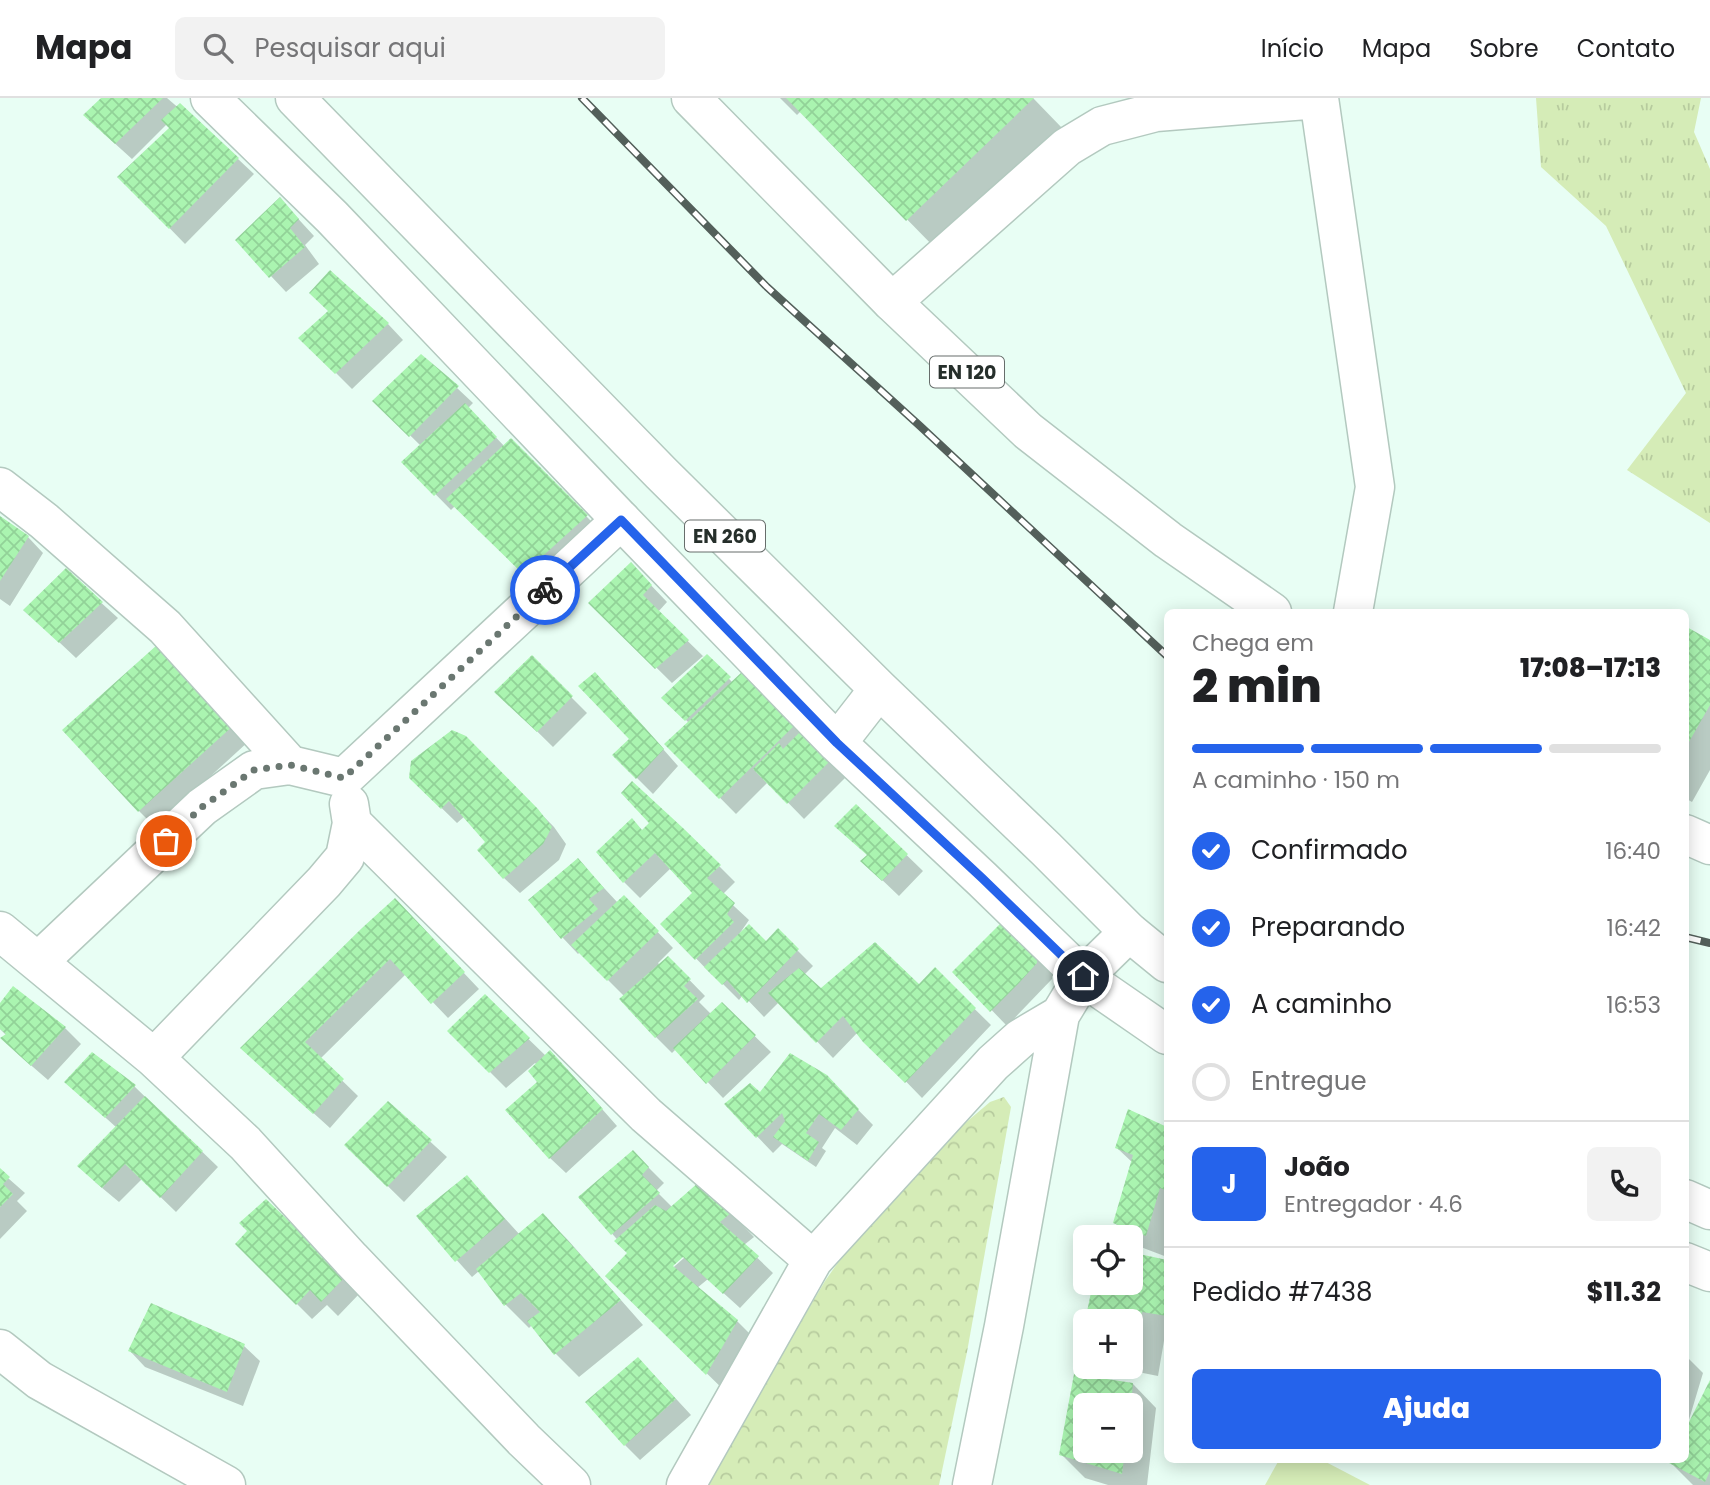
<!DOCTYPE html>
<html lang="pt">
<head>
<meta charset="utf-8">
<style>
	:root { --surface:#fff; --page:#f2f2f2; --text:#202124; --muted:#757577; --line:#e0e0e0; --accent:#2563eb }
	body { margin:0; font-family:Poppins,sans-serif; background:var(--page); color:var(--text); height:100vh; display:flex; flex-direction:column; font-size:26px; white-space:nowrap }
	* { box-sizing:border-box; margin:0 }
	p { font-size:23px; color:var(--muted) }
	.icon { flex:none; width:38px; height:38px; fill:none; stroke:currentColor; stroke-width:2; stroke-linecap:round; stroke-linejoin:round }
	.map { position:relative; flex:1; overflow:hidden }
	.side { position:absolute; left:1164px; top:511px; width:525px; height:854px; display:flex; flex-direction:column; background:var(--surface); border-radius:10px; box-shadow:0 4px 18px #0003 }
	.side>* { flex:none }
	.fabs { position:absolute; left:1073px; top:1127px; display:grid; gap:14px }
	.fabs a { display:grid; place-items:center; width:70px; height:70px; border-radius:10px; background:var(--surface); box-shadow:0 4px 18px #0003; font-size:35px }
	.pin { position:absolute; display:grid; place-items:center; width:60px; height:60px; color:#fff; margin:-30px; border:4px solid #fff; border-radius:50%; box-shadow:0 2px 7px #0007 }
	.courier { position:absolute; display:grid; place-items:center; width:70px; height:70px; margin:-35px; border:5px solid #2563eb; border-radius:50%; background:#fff; color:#222; box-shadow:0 2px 9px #0007 }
	.overview em { font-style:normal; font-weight:800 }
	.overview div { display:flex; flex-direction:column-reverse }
	.overview { display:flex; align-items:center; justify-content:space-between; height:119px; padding:0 28px }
	h1 { font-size:46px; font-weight:800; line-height:52px }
	.bar { display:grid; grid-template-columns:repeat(4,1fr); gap:10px 7px; align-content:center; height:84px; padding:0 28px }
	.bar i { height:9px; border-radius:5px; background:var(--line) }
	.bar .selected { background:var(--accent) }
	.bar p { grid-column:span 4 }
	.line { display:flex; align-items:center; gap:18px; padding:0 28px; border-top:2px solid var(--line) }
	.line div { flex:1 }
	.round { display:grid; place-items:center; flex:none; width:74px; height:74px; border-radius:10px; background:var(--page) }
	ol { padding:0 28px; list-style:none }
	li { display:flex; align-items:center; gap:21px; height:77px }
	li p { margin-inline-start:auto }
	li .icon { padding:7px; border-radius:50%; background:var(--accent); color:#fff; stroke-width:4 }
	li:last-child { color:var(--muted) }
	li i { width:38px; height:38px; border:4px solid var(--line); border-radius:50% }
	.action { display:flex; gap:14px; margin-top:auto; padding:14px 28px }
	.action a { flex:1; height:80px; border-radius:10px; background:var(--accent); color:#fff; font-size:28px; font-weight:800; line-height:80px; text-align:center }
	header { display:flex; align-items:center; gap:42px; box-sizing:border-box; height:98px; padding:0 35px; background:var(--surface); border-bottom:2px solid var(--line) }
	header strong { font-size:33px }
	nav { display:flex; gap:38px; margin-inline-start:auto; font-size:24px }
	.search { width:490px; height:63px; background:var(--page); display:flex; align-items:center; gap:18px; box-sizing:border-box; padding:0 24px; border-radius:10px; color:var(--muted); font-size:26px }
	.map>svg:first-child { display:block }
	.grass { fill:url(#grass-tufts) }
	.park { fill:url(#park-crowns) }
	.garden { fill:#d5ecb7 }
	.shadow { fill:#0003; fill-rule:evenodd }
	.building { fill:url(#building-cross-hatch) }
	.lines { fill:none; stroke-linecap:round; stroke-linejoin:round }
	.minor-casing { stroke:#b3c9bf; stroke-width:41 }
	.major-casing { stroke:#b3c9bf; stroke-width:41 }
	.minor { stroke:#fff; stroke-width:38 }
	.major { stroke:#fff; stroke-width:38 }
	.rail-casing { stroke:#535f5a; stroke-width:8 }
	.rail { stroke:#fff; stroke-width:5; stroke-dasharray:16; stroke-linecap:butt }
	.done { stroke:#6a7771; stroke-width:7; stroke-dasharray:0 12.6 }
	.route { stroke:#2563eb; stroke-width:9 }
	.labels { text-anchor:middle; stroke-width:6; stroke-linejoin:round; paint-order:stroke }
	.shield { fill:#fff; stroke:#676d6b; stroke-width:2 }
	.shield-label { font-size:19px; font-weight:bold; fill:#262f2b }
</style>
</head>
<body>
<header>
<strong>Mapa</strong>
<div class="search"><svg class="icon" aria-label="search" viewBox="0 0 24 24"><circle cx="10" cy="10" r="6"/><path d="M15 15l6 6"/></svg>Pesquisar aqui</div>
<nav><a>Início</a><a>Mapa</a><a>Sobre</a><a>Contato</a></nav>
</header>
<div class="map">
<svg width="1710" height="1387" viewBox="0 0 1710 1387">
	<defs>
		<pattern id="grass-tufts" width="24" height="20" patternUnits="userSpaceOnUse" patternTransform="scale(1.75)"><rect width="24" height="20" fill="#d5ecb7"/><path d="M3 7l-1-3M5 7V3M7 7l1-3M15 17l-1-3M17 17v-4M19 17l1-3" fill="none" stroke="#b7cb9e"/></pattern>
		<pattern id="park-crowns" width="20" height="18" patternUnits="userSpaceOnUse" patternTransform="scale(1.75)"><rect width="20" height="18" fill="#d5ecb7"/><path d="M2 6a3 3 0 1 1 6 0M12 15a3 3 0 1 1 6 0" fill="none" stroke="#b7cb9e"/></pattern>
		<pattern id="building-cross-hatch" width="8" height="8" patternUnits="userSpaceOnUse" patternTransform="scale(1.75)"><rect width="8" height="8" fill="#aaf4b0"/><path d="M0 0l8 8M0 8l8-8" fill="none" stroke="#92d298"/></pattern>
	</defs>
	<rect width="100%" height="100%" fill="#e8fef4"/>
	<path class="grass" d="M 1536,0 L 1701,0 L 1694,34 L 1710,71 L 1710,425 L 1627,372 L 1686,295 L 1606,128 L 1541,69 Z"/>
	<path class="park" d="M 1004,999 L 1011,1009 L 967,1254 L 939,1387 L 704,1387 L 825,1183 L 865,1126 L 937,1049 L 990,1004 Z"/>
	<path class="garden" d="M 1279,1362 L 1322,1362 L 1370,1387 L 1265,1387 Z"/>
	<path class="shadow" d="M 103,0 L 167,0 L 238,61 L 254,76 L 185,146 L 120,79 L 171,30 L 167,26 L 132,61 L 101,33 Z
		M 780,0 L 1033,0 L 1064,32 L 938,153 L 801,13 L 797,17 Z
		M 280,101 L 314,138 L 305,147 L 319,166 L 286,194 L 237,142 Z
		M 388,226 L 403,242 L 352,291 L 301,240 Z
		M 457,290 L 473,305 L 468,310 L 505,349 L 511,343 L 610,442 L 547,499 L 455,408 L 451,412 L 404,364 L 421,348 L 375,303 Z
		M 0,420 L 28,439 L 43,455 L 10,508 L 0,501 Z
		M 66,473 L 118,520 L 76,560 L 41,527 Z
		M 646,482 L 667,504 L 658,514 L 705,560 L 707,558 L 733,585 L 742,576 L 846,679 L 804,721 L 768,684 L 736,716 L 667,646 L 689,625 L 664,600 L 705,561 L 703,558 L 672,585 L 591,505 Z
		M 1685,530 L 1710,544 L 1710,672 L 1692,704 L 1685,700 Z
		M 157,549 L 249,643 L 155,729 L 139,713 Z
		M 532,560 L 587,615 L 553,649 L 497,594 Z
		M 611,592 L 678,668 L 653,696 L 614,657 L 632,641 Z
		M 466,639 L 554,729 L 566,746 L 559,762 L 520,795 L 504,780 L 488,744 L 465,718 L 457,725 L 411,680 Z
		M 856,708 L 923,773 L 899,798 L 878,778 L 868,758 Z
		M 682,731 L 735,784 L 722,797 L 749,822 L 740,835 L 766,845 L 778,833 L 813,868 L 804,877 L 820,892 L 919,889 L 935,872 L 991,927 L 922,1000 L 858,934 L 833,960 L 779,904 L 764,919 L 743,897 L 739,902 L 713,876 L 712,877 L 663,826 L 695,795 L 671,770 L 640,800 L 624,784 L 643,734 Z
		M 578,762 L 618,805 L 624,799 L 673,850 L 658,865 L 660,867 L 668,860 L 705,898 L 699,904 L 711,916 L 722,906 L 771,954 L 723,1000 L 676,951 L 672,955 L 656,939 L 624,898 L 580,854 L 578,856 L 563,840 L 531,803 Z
		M 410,818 L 479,891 L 448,920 L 406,876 L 320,961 L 358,998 L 330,1030 L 258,965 Z
		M 1019,840 L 1052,874 L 1052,881 L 1007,928 L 955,874 Z
		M 13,890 L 65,930 L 81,946 L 48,982 L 18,956 L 7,938 L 0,931 L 0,908 Z
		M 485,899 L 546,958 L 566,970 L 617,1028 L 566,1075 L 550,1060 L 537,967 L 535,965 L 506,990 L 449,933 Z
		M 92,956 L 135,989 L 218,1069 L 176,1114 L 142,1081 L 119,1104 L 95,1084 L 117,1030 L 66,984 Z
		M 826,979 L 873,1027 L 857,1047 L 835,1030 L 822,1050 L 826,1053 L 816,1069 L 782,1046 L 773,1055 L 727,1007 Z
		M 388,1005 L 447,1059 L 404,1104 L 346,1047 Z
		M 1129,1013 L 1167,1031 L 1167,1159 L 1138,1148 L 1115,1125 L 1133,1065 L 1117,1050 Z
		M 633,1054 L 664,1085 L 656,1093 L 673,1110 L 731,1115 L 754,1139 L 744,1147 L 773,1175 L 740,1210 L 708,1181 L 697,1190 L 737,1223 L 761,1247 L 731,1299 L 607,1178 L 629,1155 L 580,1099 ZM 701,1145 L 667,1175 L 665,1172 Z
		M 0,1073 L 25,1095 L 17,1103 L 27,1113 L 0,1141 Z
		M 482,1095 L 520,1137 L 543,1118 L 567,1141 L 643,1227 L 579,1279 L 556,1256 L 532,1227 L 529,1230 L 505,1206 L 479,1173 L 472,1179 L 418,1119 Z
		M 266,1103 L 361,1194 L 338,1218 L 327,1207 L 312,1221 L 237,1146 L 250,1133 Z
		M 1130,1156 L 1167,1163 L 1167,1237 L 1165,1237 L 1158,1278 L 1113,1269 L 1130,1269 L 1130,1223 L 1087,1223 L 1095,1185 L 1130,1185 Z
		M 244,1248 L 260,1263 L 243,1308 L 145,1269 L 130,1253 Z
		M 1685,1257 L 1703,1275 L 1688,1325 L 1690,1326 L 1710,1286 L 1710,1387 L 1693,1387 L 1671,1365 L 1672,1362 L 1685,1362 Z
		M 654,1277 L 691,1317 L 640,1362 L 625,1347 Z
		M 1075,1278 L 1133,1286 L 1156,1310 L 1147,1387 L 1108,1387 L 1085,1380 L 1061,1356 ZM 1085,1307 L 1130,1307 L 1130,1353 L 1085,1353 Z"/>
	<path class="building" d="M 101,0 L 163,0 L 115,46 L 83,17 Z
		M 786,0 L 1034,0 L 906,123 Z
		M 180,5 L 239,60 L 169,131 L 117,79 L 169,30 L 161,22 Z
		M 280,99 L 299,121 L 290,130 L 305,149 L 269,180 L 235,142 Z
		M 330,172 L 389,225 L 335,276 L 298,240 L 328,213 L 309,195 Z
		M 421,256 L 459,288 L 409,339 L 372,303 Z
		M 465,305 L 497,339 L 434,398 L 401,364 Z
		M 511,340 L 588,417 L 523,476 L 446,401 Z
		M 0,418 L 29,438 L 0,483 Z
		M 631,464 L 652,487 L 643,497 L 689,542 L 655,571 L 588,505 Z
		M 66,470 L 103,504 L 59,545 L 23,512 Z
		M 1685,528 L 1710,542 L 1710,607 L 1685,651 Z
		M 157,547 L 235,626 L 138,714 L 62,632 Z
		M 707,556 L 731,579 L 685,623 L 661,600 Z
		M 532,557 L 573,598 L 537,634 L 494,594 Z
		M 595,574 L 664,651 L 636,681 L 612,657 L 629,641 L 578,588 Z
		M 742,574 L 795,627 L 719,701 L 664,646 Z
		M 452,632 L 466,638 L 538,711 L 552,729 L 543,746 L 503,781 L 477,752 L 485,744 L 449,703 L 441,711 L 409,680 L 411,663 Z
		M 801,633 L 831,662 L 787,706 L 753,671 L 779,645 L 783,651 Z
		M 632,683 L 683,730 L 721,767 L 707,780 L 735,805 L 727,816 L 734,824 L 695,862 L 660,826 L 692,795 L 655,755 L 623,785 L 596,754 L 632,720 L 642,732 L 649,725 L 621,695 Z
		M 856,706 L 908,756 L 882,783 L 860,763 L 867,757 L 834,728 Z
		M 578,760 L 604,790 L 589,801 L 598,811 L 561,841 L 528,802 Z
		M 624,797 L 659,833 L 607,883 L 571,847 Z
		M 395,800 L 465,874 L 431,906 L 390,861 L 305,944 L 344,981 L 313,1016 L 240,950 L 362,830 Z
		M 1004,822 L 1037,857 L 1037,865 L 1019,885 L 990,914 L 952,874 Z
		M 749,826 L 766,843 L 778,830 L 799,851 L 747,905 L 727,882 L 722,887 L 704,869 Z
		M 875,844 L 919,886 L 935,869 L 976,910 L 905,985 L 863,944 L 843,918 L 816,945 L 768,895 L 799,870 L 821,890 Z
		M 668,858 L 691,881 L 684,888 L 698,901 L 655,940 L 619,901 Z
		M 13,888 L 66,929 L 31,968 L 0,940 L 6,936 L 0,931 L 0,905 Z
		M 485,896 L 530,940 L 489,975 L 447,933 Z
		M 722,904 L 756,937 L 706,986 L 673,950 Z
		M 550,952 L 603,1011 L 549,1061 L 505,1012 L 537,984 L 528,973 Z
		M 92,954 L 136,987 L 105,1020 L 64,984 Z
		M 790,955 L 827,977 L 859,1011 L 841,1032 L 819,1016 L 806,1035 L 819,1044 L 808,1063 L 773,1039 L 785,1023 L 782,1015 L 756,1040 L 724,1006 L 750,985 L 760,994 Z
		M 145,998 L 203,1053 L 160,1100 L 125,1066 L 102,1090 L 77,1068 Z
		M 388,1003 L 432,1042 L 387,1089 L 344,1047 Z
		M 1128,1011 L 1167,1029 L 1167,1093 L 1160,1090 L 1146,1138 L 1113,1125 L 1133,1057 L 1115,1050 Z
		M 633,1052 L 649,1069 L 642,1077 L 660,1095 L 611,1137 L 578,1099 Z
		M 0,1070 L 10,1079 L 3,1086 L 13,1096 L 0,1109 Z
		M 467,1077 L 505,1121 L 455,1164 L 416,1118 Z
		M 699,1084 L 732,1114 L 720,1124 L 759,1158 L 723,1196 L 683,1159 L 673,1168 L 738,1222 L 706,1277 L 605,1178 L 627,1155 L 614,1143 L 655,1107 L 666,1113 Z
		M 266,1101 L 346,1178 L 321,1204 L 310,1192 L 296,1207 L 235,1146 L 247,1133 L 239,1125 Z
		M 543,1115 L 621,1202 L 554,1257 L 527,1223 L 540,1214 L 521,1195 L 504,1208 L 476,1171 Z
		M 1130,1154 L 1167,1162 L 1167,1218 L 1142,1214 L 1134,1255 L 1130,1255 L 1130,1223 L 1085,1223 L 1093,1185 L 1130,1185 Z
		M 151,1205 L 245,1246 L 227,1294 L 128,1253 Z
		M 638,1259 L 676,1301 L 624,1348 L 585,1304 Z
		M 1074,1276 L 1133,1285 L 1131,1307 L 1085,1307 L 1085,1353 L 1125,1353 L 1122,1376 L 1059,1357 Z
		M 1710,1282 L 1710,1373 L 1705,1384 L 1669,1365 L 1670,1362 L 1685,1362 L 1685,1332 Z"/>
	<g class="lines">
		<defs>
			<path id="minor" d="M 1319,0 L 1375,389 L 1353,514
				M 892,204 L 1067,49 L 1102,28 L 1156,14 L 1319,1
				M 0,389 L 44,423 L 165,529 L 290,667
				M 344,680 L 621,422
				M 352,725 L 646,1017 L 813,1162
				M 0,833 L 154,960 L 245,1045 L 351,1161 L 524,1342 L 571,1387
				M 38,864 L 202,709 L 254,672 L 290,667 L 344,680
				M 154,960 L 324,784 L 345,759 L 352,725 L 349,706
				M 0,1251 L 39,1282 L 226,1387
				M 686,1387 L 813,1162 L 993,965 L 1021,940 L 1060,917
				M 972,1387 L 1004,1228 L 1060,917 L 1083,879 L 1129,834"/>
			<path id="major" d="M 210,0 L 332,119 L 621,422 L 837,645 L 982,781 L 1083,879 L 1167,937
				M 295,0 L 661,375 L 879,591 L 1046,751 L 1129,834 L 1167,865
				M 691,0 L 892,204 L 1028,333 L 1168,442 L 1272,514
				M 837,645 L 879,591
				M 1685,736 L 1710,747
				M 1685,1101 L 1710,1112
				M 1685,1164 L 1710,1174"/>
		</defs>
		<use href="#minor" class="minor-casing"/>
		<use href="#major" class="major-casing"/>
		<use href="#minor" class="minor"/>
		<use href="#major" class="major"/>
		<defs>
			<path id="rail" d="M 582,0 L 767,189 L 920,328 L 1167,558
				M 1685,839 L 1710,845"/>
		</defs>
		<use href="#rail" class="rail-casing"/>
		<use href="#rail" class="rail"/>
	</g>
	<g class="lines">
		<path class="done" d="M 166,743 L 202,709 L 254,672 L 290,667 L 344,680 L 545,492"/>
		<path class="route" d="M 545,492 L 621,422 L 837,645 L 982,780 L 1083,878"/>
	</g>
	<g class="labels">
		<g class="shield">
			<rect x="930" y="258.5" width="74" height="31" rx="5"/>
			<rect x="685" y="422.5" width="80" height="31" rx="5"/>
		</g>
		<g class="shield-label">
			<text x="967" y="281">EN 120</text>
			<text x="725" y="445">EN 260</text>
		</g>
	</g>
</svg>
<div class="fabs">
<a><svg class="icon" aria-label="locate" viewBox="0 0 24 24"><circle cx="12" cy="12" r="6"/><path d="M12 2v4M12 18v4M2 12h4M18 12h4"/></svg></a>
<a>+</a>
<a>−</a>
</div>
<div class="pin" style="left:166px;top:743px;background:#ea580c"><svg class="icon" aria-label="bag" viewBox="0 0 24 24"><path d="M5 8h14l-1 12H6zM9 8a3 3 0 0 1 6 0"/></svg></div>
<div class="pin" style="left:1083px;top:878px;background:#1f2937"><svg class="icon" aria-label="home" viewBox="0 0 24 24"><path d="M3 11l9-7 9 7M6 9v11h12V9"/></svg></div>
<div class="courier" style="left:545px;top:492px"><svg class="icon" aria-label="bike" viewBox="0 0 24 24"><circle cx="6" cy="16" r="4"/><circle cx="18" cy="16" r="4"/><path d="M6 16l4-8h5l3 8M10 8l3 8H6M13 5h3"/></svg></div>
<section class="side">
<div class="overview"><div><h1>2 min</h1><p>Chega em</p></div><em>17:08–17:13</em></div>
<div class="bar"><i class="selected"></i><i class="selected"></i><i class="selected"></i><i></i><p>A caminho · 150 m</p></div>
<ol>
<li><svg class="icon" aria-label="check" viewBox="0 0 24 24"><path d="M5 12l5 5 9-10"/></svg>Confirmado<p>16:40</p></li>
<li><svg class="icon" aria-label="check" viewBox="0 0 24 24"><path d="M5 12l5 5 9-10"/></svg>Preparando<p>16:42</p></li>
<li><svg class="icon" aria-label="check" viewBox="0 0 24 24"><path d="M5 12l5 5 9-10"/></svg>A caminho<p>16:53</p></li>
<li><i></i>Entregue</li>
</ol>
<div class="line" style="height:126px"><b class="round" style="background:var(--accent);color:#fff">J</b><div><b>João</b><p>Entregador · 4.6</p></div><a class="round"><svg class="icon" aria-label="phone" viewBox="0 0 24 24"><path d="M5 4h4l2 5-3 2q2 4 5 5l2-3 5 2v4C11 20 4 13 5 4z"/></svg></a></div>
<div class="line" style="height:91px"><div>Pedido #7438</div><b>$11.32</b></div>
<div class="action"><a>Ajuda</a></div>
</section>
</div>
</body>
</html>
